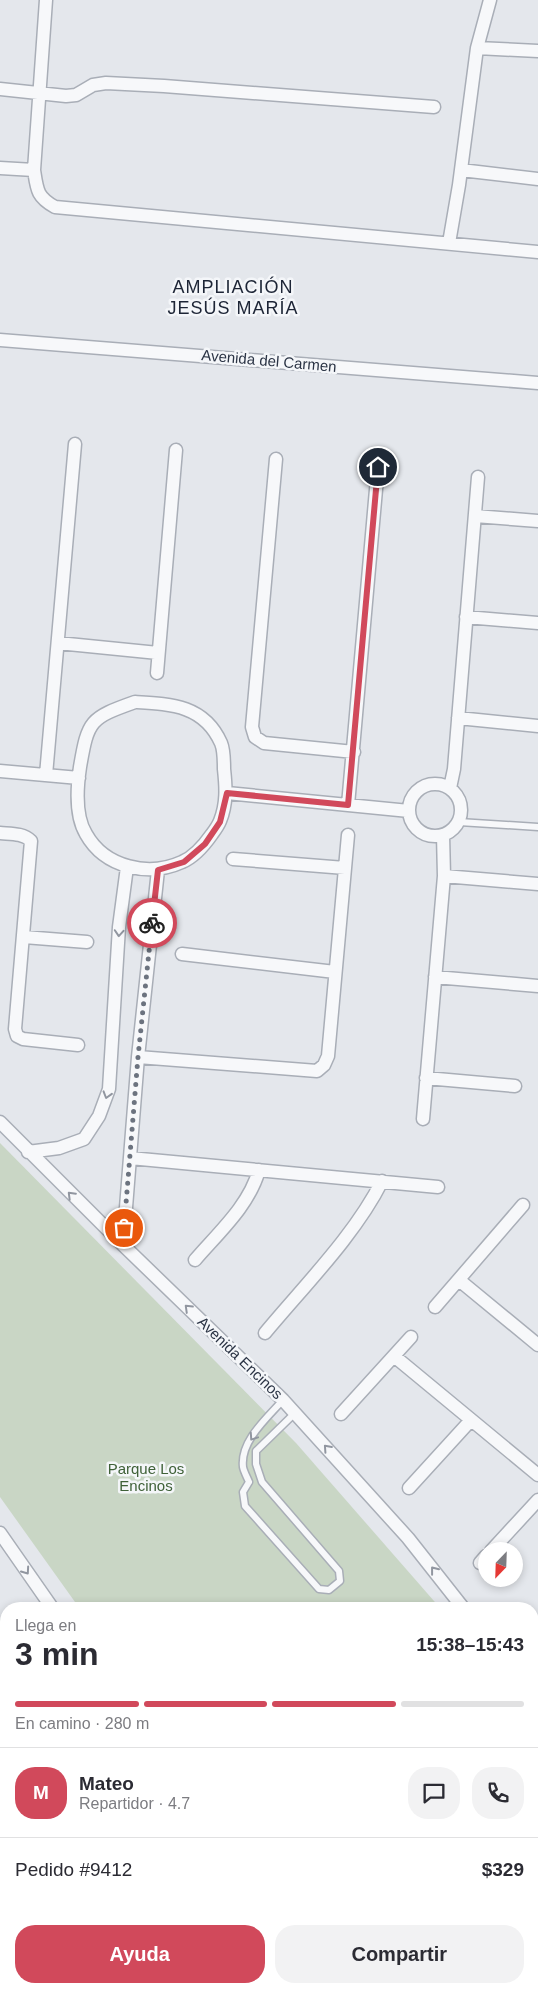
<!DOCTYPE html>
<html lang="es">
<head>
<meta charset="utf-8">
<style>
	:root { --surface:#fff; --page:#f2f2f3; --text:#2b2b33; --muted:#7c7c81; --line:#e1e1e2; --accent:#d1495b }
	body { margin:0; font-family:Helvetica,sans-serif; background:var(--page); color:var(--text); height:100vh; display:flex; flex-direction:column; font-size:19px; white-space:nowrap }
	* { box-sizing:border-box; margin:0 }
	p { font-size:16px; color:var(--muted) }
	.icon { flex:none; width:28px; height:28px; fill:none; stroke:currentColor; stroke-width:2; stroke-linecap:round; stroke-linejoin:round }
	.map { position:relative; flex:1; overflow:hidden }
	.details { position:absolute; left:0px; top:1602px; width:539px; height:391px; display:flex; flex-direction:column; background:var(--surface); border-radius:20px 20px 0 0; box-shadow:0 2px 8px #0003 }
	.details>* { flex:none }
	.needle { width:32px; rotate:203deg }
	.controls { position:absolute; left:478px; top:1542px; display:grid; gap:10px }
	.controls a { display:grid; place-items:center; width:45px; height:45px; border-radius:50%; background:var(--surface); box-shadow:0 2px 8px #0003; font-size:25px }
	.pin { position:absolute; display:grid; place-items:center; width:42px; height:42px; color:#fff; margin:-21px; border:2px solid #fff; border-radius:50%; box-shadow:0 1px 5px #0007 }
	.courier { position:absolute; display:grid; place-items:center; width:50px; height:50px; margin:-25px; border:4px solid #d1495b; border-radius:50%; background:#fff; color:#222; box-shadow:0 1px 6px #0007 }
	.overview em { font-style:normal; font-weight:700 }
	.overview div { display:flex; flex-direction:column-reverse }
	.overview { display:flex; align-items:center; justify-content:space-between; height:85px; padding:0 15px }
	h1 { font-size:32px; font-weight:700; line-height:38px }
	.bar { display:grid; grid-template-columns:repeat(4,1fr); gap:8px 5px; align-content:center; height:60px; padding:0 15px }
	.bar i { height:6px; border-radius:4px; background:var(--line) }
	.bar .on { background:var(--accent) }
	.bar p { grid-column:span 4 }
	.line { display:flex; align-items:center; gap:12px; padding:0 15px; border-top:1px solid var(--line) }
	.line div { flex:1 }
	.round { display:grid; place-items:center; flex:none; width:52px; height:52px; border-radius:20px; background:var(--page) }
	.action { display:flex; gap:10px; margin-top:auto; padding:10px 15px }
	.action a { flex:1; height:58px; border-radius:20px; background:var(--accent); color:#fff; font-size:20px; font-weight:700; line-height:58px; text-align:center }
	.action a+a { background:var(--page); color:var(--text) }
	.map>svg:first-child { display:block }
	.green { fill:#c9d6c5 }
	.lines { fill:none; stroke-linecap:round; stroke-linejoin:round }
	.lane-casing { stroke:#a9aeb7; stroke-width:9 }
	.street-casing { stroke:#a9aeb7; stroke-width:15 }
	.lane { stroke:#f7f8fa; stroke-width:6 }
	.street { stroke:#f7f8fa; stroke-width:12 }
	.oneway { stroke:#9196a0 }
	.done { stroke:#6c737f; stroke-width:5; stroke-dasharray:0 9 }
	.route { stroke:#d1495b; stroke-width:6 }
	.labels { text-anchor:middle; stroke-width:5; stroke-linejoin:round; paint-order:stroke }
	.street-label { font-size:15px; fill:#2b3445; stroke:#f4f6f9 }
	.park-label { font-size:15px; fill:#3f6138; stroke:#f4f6f9 }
	.quarter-label { font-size:18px; letter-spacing:1px; fill:#1d2536; stroke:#f4f6f9 }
</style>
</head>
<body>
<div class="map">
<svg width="538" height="1993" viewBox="0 0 538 1993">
	<rect width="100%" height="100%" fill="#e4e7ec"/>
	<path class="green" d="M 0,1143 L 296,1443 L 441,1609 L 80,1609 L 0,1497 Z"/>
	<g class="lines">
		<defs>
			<path id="lane" d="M 459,822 L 538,827
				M 249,1482 L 243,1492 L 245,1506 L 319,1589 L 329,1590 L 340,1581 L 339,1571 L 262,1482 L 256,1464 L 256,1451 L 295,1413
				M 249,1482 C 247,1477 244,1472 243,1467 C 240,1441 267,1418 283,1400"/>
			<path id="street" d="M 46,0 L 34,170 C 37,190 37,197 55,207 L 538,252
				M 477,48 L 538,51
				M 0,89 L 66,96 L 76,95 L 93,85 L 106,83 L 164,86 L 434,107
				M 0,168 L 34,170
				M 461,170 L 538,179
				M 449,243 L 459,185 L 477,48 L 490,0
				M 0,340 L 538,383
				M 276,459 L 252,727 L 255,737 L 264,743 L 354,752
				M 475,516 L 538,521
				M 466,617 L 538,623
				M 58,643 L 158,653
				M 157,673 L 176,450
				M 135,702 C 171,704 204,705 221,743 C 224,750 224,761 224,769 C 226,787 227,804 220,821 C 218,826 215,830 212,834 C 205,844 194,857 182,862 C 149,877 105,868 86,834 C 75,816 77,787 80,767 C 88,720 90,718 135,702 Z
				M 458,718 L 538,726
				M 0,771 L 79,778
				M 46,775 L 75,444
				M409 810a26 26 0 1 1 52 0a26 26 0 1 1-52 0Z
				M 450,788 L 454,769 L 478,477
				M 227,793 L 409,811
				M 348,805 L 378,467
				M 0,833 C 11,834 23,833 31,841 L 15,1029 L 17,1036 L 23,1039 L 78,1045
				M 233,859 L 345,868
				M 444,876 L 538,884
				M 24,937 L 87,942
				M 182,954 L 335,972
				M 435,977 L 538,986
				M 138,1057 L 317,1071 L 324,1065 L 328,1056 L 348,835
				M 426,1078 L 515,1086
				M 423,1119 L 444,876 L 443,835
				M 0,1122 L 123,1245 L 283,1400 L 408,1538 L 464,1609
				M 28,1152 L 59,1148 L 84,1139 L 99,1116 L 109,1089 L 119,927 L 127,867
				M 130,1158 L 438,1187
				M 123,1245 L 138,1057 L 158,870
				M 195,1260 C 218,1233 249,1206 259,1170
				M 459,1280 L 538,1345
				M 435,1307 L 523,1205
				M 265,1333 C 304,1286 355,1235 382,1181
				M 394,1356 L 538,1475
				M 341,1414 L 411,1337
				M 409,1488 L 471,1420
				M 0,1533 L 53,1609
				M 491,1551 L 538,1500
				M 480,1563 L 486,1556
				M 0,1649 L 6,1641
				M 532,1651 L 538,1650
				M 532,1694 L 538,1700
				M 0,1730 L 6,1735
				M 532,1754 L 538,1748
				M 0,1864 L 6,1869
				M 532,1932 L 538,1926
				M 112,1993 L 117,1988
				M 148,1993 L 153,1988
				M 317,1993 L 324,1988
				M 480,1993 L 485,1988"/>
		</defs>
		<use href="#lane" class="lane-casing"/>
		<use href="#street" class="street-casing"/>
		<use href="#lane" class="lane"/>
		<use href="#street" class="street"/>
	</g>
	<defs><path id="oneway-chevron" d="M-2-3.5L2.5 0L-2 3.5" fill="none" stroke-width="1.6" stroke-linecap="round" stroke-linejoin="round" transform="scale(1.25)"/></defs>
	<g class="oneway">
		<use href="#oneway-chevron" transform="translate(119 933) rotate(94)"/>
		<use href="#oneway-chevron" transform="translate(107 1095) rotate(107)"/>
		<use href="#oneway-chevron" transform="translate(71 1195) rotate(-135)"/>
		<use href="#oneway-chevron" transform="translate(188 1308) rotate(-136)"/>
		<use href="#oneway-chevron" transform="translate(253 1437) rotate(124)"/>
		<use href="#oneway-chevron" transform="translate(327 1448) rotate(-132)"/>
		<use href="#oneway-chevron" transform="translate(434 1570) rotate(-128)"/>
		<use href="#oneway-chevron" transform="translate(26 1571) rotate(55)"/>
	</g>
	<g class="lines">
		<path class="done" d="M 124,1228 L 138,1057 L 152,923"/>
		<path class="route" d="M 152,923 L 158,870 L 184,862 L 205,844 L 220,822 L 227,793 L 348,805 L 378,467"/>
	</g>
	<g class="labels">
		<g class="street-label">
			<text transform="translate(269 361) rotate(5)" y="5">Avenida del Carmen</text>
			<text transform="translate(240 1358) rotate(44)" y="5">Avenida Encinos</text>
		</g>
		<g class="park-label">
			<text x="146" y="1474">Parque Los<tspan x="146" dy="17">Encinos</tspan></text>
		</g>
		<g class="quarter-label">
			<text x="233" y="293">AMPLIACIÓN<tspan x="233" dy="21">JESÚS MARÍA</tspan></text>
		</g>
	</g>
</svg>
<div class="controls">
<a><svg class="needle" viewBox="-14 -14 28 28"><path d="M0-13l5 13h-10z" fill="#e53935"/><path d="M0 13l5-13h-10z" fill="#7c7c81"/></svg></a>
</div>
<div class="pin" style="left:124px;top:1228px;background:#ea580c"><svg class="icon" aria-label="bag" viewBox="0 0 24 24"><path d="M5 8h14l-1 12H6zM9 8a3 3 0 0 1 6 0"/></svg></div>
<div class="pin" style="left:378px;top:467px;background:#1f2937"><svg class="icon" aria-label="home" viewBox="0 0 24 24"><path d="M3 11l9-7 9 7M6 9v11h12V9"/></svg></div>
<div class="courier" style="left:152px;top:923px"><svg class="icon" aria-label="bike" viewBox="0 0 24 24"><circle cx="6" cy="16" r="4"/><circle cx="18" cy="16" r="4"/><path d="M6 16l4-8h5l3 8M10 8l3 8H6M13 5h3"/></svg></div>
<section class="details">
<div class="overview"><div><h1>3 min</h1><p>Llega en</p></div><em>15:38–15:43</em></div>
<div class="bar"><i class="on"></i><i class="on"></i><i class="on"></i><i></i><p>En camino · 280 m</p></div>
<div class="line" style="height:90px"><b class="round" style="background:var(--accent);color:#fff">M</b><div><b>Mateo</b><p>Repartidor · 4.7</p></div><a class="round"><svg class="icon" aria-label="chat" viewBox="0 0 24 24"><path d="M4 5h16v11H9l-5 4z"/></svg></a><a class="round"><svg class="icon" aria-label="phone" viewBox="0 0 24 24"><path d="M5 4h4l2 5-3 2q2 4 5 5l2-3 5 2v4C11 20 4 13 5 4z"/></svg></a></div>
<div class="line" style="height:65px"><div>Pedido #9412</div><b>$329</b></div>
<div class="action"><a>Ayuda</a><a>Compartir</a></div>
</section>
</div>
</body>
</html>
